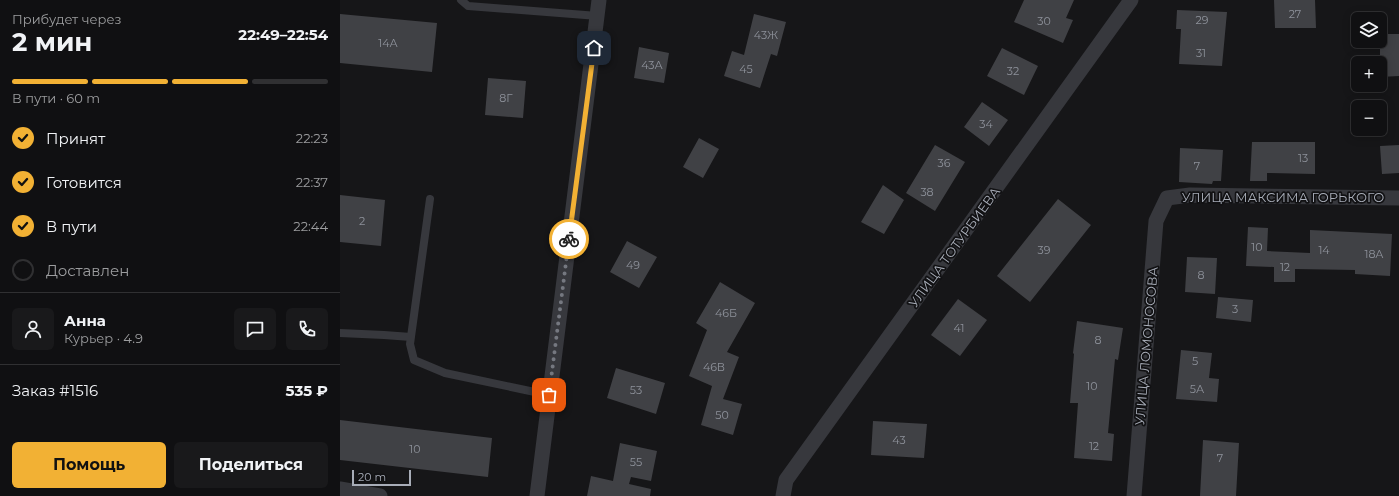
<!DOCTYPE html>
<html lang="ru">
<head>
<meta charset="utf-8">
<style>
	:root { --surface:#101012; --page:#19191b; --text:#f1f3f6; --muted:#9c9d9f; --line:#303032; --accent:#f2b134 }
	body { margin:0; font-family:Montserrat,sans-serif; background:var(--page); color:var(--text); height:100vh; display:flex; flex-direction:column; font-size:15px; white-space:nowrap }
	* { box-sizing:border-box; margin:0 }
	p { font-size:13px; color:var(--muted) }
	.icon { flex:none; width:22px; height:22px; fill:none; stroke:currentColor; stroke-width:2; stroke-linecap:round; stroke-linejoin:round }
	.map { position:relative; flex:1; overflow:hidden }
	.details { display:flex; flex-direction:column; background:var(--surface); width:340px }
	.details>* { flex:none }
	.controls { position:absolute; left:1011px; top:12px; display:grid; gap:8px }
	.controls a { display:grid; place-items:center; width:36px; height:36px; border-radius:6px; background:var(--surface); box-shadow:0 2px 10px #0003,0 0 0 1px var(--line); font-size:20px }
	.scale { position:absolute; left:12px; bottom:10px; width:59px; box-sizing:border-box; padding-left:4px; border:2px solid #a8adb8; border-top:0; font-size:11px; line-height:14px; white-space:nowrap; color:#a8adb8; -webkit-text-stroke:3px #111113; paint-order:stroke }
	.pin { position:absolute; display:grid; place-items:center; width:34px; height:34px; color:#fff; margin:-17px; border-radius:8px; box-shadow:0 2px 6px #0006 }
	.courier { position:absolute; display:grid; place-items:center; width:40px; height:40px; margin:-20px; border:3px solid #f2b134; border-radius:50%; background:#fff; color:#222; box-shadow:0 1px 5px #0007 }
	.summary em { font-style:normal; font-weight:700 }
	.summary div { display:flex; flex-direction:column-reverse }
	.summary { display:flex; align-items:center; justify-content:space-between; height:68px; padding:0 12px }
	h1 { font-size:26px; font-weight:700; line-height:30px }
	.bar { display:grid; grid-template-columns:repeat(4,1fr); gap:6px 4px; align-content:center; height:48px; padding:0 12px }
	.bar i { height:5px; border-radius:3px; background:var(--line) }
	.bar .current { background:var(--accent) }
	.bar p { grid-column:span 4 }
	.line { display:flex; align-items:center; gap:10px; padding:0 12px; border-top:1px solid var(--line) }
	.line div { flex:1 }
	.round { display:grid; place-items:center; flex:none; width:42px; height:42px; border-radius:6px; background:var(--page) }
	ol { padding:0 12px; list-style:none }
	li { display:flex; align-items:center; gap:12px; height:44px }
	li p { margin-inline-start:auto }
	li .icon { padding:4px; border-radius:50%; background:var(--accent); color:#111; stroke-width:4 }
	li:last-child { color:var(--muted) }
	li i { width:22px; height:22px; border:2px solid var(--line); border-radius:50% }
	.button { display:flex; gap:8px; margin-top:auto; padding:8px 12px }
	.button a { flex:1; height:46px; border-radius:6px; background:var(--accent); color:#111; font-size:16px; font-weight:700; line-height:46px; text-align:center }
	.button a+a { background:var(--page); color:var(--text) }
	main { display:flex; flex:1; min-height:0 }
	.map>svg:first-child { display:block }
	.building { fill:#404145 }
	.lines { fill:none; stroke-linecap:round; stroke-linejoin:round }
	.lane { stroke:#37383d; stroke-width:8 }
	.street { stroke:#37383d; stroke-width:15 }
	.done { stroke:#757880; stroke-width:4; stroke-dasharray:0 7.2 }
	.route { stroke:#f2b134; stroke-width:5 }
	.labels { text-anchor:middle; stroke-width:3.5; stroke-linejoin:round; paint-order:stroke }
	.number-label { font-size:11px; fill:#8e929b }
	.street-label { font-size:13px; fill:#a8adb8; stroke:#111113 }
</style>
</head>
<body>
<main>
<section class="details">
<div class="summary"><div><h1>2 мин</h1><p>Прибудет через</p></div><em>22:49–22:54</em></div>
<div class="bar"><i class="current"></i><i class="current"></i><i class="current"></i><i></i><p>В пути · 60 m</p></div>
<ol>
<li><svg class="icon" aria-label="check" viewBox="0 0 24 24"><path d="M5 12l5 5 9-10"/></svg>Принят<p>22:23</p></li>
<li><svg class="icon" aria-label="check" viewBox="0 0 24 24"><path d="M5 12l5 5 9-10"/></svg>Готовится<p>22:37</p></li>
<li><svg class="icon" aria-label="check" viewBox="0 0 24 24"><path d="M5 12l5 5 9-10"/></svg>В пути<p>22:44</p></li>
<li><i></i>Доставлен</li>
</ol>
<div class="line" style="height:72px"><a class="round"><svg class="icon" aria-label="person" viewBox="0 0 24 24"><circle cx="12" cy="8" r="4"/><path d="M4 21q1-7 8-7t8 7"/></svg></a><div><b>Анна</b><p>Курьер · 4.9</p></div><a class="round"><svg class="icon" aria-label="chat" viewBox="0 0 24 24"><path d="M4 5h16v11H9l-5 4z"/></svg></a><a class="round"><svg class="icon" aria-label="phone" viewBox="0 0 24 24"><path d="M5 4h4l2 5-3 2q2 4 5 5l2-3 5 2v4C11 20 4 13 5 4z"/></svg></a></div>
<div class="line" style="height:52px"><div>Заказ #1516</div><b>535 ₽</b></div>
<div class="button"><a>Помощь</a><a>Поделиться</a></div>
</section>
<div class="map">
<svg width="1059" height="496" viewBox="0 0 1059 496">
	<rect width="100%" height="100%" fill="#161618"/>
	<path class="building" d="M 684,0 L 734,0 L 726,18 L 733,20 L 723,43 L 674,22 Z
		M 934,0 L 975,0 L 976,28 L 935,28 Z
		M 837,10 L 887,12 L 882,66 L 839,64 L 841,29 L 836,29 Z
		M 0,14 L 97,23 L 92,72 L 0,63 Z
		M 414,14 L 446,22 L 437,56 L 431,54 L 420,88 L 384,76 L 392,51 L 404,55 Z
		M 1040,34 L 1059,34 L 1059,76 L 1040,77 Z
		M 299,47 L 329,53 L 324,83 L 294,78 Z
		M 662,48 L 698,66 L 684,95 L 647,76 Z
		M 148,78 L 186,81 L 183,118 L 145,115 Z
		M 642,102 L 668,120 L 649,146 L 624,127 Z
		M 359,138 L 379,149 L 363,178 L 343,167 Z
		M 912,142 L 975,142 L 975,174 L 927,173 L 927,181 L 910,181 Z
		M 595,145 L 625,162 L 595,211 L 566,193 Z
		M 1059,145 L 1059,173 L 1042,174 L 1040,146 Z
		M 840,148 L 883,150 L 881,181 L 873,181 L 872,184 L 839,182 Z
		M 543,185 L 564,200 L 544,234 L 521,222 Z
		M 0,195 L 45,200 L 41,246 L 0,242 Z
		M 718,199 L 751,225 L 690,302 L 657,276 Z
		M 908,227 L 928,228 L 927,251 L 970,253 L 970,230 L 1052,234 L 1050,276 L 1015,274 L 1015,270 L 955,269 L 955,282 L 934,282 L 934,267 L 906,266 Z
		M 287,241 L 317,257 L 299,288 L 270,272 Z
		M 847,257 L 877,258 L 875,294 L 845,292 Z
		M 380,282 L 415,303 L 387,352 L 399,357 L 383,399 L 402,404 L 393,435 L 361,425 L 372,386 L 349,376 L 367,330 L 356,323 Z
		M 878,297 L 913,300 L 911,322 L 876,318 Z
		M 618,299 L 647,320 L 620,356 L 591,335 Z
		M 737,321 L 783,328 L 778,360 L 775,359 L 768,433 L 774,434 L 772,461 L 734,458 L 738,403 L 730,403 L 734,354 L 733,353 Z
		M 841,350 L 872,353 L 869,378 L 879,379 L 877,402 L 836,399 Z
		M 276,368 L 325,383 L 316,414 L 267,398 Z
		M 0,420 L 152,438 L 148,477 L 0,460 Z
		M 533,421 L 587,424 L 584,458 L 531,455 Z
		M 863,440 L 899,443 L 896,496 L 860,496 Z
		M 280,443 L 317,451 L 311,481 L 291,477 L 289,484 L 311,489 L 310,496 L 247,496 L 251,476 L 273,481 Z"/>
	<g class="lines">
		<path class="lane" d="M 121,0 L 128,6 L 258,16
			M 90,199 L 70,344 L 74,360 L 105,373 L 209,395
			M 0,333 L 44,335 L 71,337"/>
		<path class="street" d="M 0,489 L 40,496
			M 197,496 L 259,0
			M 443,496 L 446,480 L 791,0
			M 794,496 L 816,221 L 827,198 L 850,195 L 1059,198"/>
	</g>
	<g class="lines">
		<path class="done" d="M 209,395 L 229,239"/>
		<path class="route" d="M 229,239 L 254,48"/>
	</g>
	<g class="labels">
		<g class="number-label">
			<text x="955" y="18">27</text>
			<text x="862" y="24">29</text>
			<text x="704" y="25">30</text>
			<text x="426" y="39">43Ж</text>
			<text x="48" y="47">14А</text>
			<text x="861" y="57">31</text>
			<text x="312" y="69">43А</text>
			<text x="406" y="73">45</text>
			<text x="673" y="75">32</text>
			<text x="166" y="102">8Г</text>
			<text x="646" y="128">34</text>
			<text x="963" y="162">13</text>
			<text x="604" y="167">36</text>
			<text x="857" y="170">7</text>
			<text x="587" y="196">38</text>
			<text x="22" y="225">2</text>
			<text x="917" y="251">10</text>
			<text x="704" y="254">39</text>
			<text x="984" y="254">14</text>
			<text x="1034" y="258">18А</text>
			<text x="293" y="269">49</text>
			<text x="945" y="271">12</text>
			<text x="861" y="279">8</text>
			<text x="895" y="313">3</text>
			<text x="386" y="317">46Б</text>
			<text x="619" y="332">41</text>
			<text x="758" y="344">8</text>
			<text x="855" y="365">5</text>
			<text x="374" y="371">46В</text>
			<text x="752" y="390">10</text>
			<text x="857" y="393">5А</text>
			<text x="296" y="394">53</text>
			<text x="382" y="419">50</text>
			<text x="559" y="444">43</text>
			<text x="754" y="450">12</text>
			<text x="75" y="453">10</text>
			<text x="880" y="462">7</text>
			<text x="296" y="466">55</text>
		</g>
		<g class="street-label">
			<text x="943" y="202">УЛИЦА МАКСИМА ГОРЬКОГО</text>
			<text transform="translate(614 247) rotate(-54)" y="5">УЛИЦА ТОТУРБИЕВА</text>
			<text transform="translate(806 346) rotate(-85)" y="5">УЛИЦА ЛОМОНОСОВА</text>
		</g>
	</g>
</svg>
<div class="controls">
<a><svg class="icon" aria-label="layers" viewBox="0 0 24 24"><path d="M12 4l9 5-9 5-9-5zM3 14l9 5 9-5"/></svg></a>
<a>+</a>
<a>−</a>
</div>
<div class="scale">20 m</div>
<div class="pin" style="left:209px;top:395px;background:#ea580c"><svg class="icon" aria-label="bag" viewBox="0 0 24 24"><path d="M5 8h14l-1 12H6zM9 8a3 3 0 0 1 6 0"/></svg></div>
<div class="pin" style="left:254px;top:48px;background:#1f2937"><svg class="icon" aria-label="home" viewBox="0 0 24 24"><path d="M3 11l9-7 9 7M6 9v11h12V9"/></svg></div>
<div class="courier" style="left:229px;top:239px"><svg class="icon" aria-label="bike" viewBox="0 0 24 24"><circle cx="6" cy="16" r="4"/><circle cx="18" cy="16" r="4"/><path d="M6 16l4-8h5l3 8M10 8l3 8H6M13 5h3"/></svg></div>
</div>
</main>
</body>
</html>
